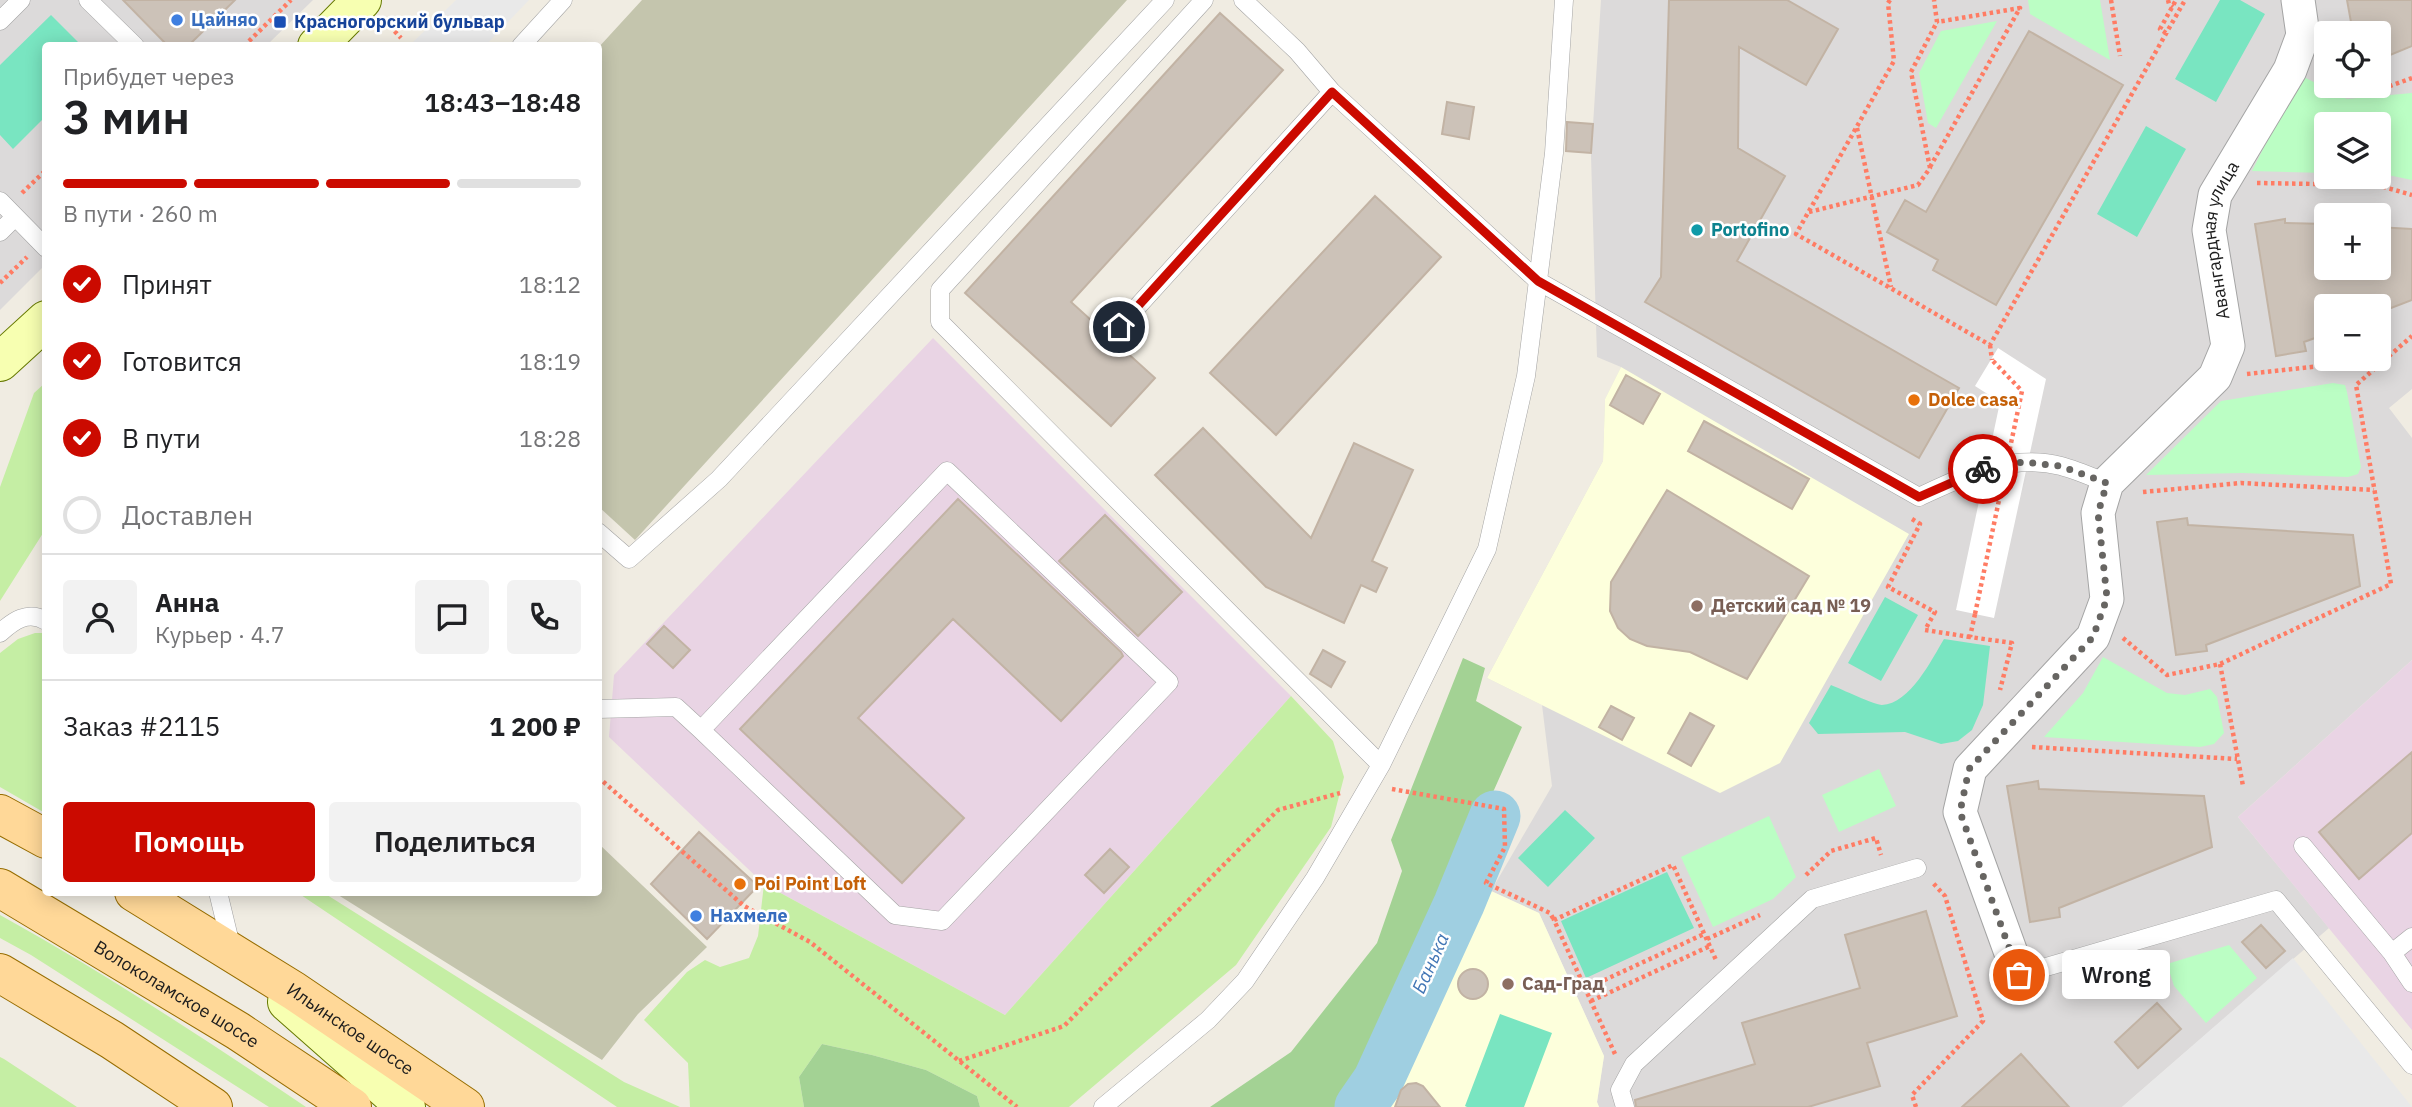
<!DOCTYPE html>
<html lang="ru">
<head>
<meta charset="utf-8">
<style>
	:root { --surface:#fff; --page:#f2f2f2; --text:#202124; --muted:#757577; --line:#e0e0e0; --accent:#cb0a00 }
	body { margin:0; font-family:"IBM Plex Sans",sans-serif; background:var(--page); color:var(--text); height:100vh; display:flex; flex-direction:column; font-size:26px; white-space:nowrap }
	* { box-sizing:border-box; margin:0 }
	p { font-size:23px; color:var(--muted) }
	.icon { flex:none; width:38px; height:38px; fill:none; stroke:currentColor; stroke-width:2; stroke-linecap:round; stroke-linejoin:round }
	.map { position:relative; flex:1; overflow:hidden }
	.sheet { position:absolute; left:42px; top:42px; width:560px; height:854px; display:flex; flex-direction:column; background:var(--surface); border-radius:7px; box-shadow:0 4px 18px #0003 }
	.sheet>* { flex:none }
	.buttons { position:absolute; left:2314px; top:21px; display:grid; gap:14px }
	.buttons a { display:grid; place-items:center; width:77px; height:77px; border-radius:7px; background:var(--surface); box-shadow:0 4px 18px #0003; font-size:35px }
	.pin { position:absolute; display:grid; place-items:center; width:60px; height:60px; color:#fff; margin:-30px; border:4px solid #fff; border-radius:50%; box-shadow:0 2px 7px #0007 }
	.courier { position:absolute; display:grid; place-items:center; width:70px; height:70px; margin:-35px; border:5px solid #cb0a00; border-radius:50%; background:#fff; color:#222; box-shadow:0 2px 9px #0007 }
	.bubble { position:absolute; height:49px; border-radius:7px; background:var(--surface); box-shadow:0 4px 18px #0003; font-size:23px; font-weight:600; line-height:49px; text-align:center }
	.overview em { font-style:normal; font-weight:600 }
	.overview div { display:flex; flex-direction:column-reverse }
	.overview { display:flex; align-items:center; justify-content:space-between; height:119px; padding:0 21px }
	h1 { font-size:46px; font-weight:600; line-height:52px }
	.bar { display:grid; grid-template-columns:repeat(4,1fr); gap:10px 7px; align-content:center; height:84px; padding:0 21px }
	.bar i { height:9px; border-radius:5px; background:var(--line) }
	.bar .selected { background:var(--accent) }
	.bar p { grid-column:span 4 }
	.line { display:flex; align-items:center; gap:18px; padding:0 21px; border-top:2px solid var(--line) }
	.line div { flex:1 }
	.round { display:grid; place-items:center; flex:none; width:74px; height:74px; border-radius:7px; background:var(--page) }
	ol { padding:0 21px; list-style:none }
	li { display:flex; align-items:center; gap:21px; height:77px }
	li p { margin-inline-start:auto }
	li .icon { padding:7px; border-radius:50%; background:var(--accent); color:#fff; stroke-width:4 }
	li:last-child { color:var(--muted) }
	li i { width:38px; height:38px; border:4px solid var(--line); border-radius:50% }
	.cta { display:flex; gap:14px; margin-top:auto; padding:14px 21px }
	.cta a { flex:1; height:80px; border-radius:7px; background:var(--accent); color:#fff; font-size:28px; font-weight:600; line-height:80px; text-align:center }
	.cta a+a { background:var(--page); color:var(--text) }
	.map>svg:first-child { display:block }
	.residential { fill:#dcdada; fill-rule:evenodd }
	.industrial { fill:#e9d4e4 }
	.education { fill:#fdffdc }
	.construction { fill:#c4c5ad }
	.grass { fill:#c5eea4 }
	.forest { fill:#a3d294 }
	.park { fill:#bbfec4 }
	.pitch { fill:#79e5c1 }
	.parking { fill:#e9e9e9 }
	.pier { fill:#fff }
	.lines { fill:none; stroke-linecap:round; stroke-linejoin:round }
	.river { stroke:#9fcfe1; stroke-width:51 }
	.building { fill:#ccc2b8; stroke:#c2b3a4; stroke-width:2 }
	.lane-casing { stroke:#a4a4a4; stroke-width:19 }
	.street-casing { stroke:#a4a4a4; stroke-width:35 }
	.secondary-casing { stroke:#667900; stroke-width:40 }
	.primary-casing { stroke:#976d00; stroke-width:40 }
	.path { stroke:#ff7c64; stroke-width:4.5; stroke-dasharray:3.5 3.5; stroke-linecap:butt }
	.lane { stroke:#fff; stroke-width:18 }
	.street { stroke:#fff; stroke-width:33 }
	.secondary { stroke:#f7ffb1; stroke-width:38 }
	.primary { stroke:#ffd898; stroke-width:38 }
	.path-bridge { stroke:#ff7c64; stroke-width:4.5; stroke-dasharray:3.5 3.5; stroke-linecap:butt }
	.done { stroke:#676562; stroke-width:7; stroke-dasharray:0 12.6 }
	.route { stroke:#cb0a00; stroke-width:9 }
	.shop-dot { fill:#3f7fe0; stroke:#fff; stroke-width:2.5 }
	.transit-dot { fill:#1a4fb4; stroke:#fff; stroke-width:2.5 }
	.culture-dot { fill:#0f9aa8; stroke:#fff; stroke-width:2.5 }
	.food-dot { fill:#e8710a; stroke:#fff; stroke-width:2.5 }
	.education-dot { fill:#8d6e63; stroke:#fff; stroke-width:2.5 }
	.labels { text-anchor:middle; stroke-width:5; stroke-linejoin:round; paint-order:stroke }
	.shop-label { font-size:18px; font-weight:bold; fill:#366cbe; stroke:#fff; text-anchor:start }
	.transit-label { font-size:18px; font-weight:bold; fill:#164399; stroke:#fff; text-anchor:start }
	.culture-label { font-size:18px; font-weight:bold; fill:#0d838f; stroke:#fff; text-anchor:start }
	.street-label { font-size:18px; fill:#1d1d1d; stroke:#fff }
	.food-label { font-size:18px; font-weight:bold; fill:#c56008; stroke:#fff; text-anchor:start }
	.education-label { font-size:18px; font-weight:bold; fill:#785e54; stroke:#fff; text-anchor:start }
	.water-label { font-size:19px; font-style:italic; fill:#4276b5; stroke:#fff }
</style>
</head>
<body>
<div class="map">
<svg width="2412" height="1107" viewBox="0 0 2412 1107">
	<rect width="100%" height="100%" fill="#f0ece2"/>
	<path class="residential" d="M 0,0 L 313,0 L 267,45 L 46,46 L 45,265 L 0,310 Z
		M 1601,0 L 2412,0 L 2412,389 L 2389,408 L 2412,438 L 2412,660 L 2238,817 L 2329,928 L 2122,1107 L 1599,1107 L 1597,1102 L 1604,1056 L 1539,913 L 1491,891 L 1552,786 L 1542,705 L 1487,678 L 1603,461 L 1605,399 L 1621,367 L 1597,357 L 1591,156 ZM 2326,33 L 2378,33 L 2378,86 L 2326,86 ZM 2326,124 L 2378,124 L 2378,177 L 2326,177 ZM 2326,215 L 2378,215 L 2378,268 L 2326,268 ZM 2326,306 L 2378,306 L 2378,359 L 2326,359 Z"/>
	<path class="industrial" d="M 933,338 L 1291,696 L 1005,1015 L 764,884 L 609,737 L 614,675 Z
		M 2412,660 L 2412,1030 L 2238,817 Z"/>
	<path class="education" d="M 1621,367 L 1909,534 L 1780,763 L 1720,793 L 1487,678 L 1603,461 L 1605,399 Z
		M 1491,891 L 1539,913 L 1604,1056 L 1597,1102 L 1599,1107 L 1371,1107 L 1408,1058 Z"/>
	<path class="construction" d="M 642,0 L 1127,0 L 635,540 L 599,507 L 598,48 Z
		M 599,844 L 707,947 L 638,1014 L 602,1060 L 335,893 L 598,892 Z"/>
	<path class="grass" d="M 45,383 L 45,530 L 0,601 L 0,487 L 34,393 Z
		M 35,633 L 45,633 L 45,813 L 0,787 L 0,653 L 18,639 Z
		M 1291,696 L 1333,741 L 1344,777 L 1331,827 L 1236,965 L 1069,1107 L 980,1107 L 977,1096 L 926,1070 L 872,1055 L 822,1044 L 799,1077 L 804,1107 L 690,1107 L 688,1063 L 644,1020 L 687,972 L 705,960 L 720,967 L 749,958 L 758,936 L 764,884 L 1005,1015 Z
		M 298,893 L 324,893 L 624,1082 L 680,1107 L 617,1107 Z
		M 0,915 C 105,973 206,1040 306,1107 L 269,1107 L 31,955 L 0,938 Z
		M 0,1057 L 4,1059 L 77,1107 L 0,1107 Z"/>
	<path class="forest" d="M 1463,658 L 1485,668 L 1476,701 L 1522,727 L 1406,988 L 1408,1058 L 1371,1107 L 1210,1107 L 1291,1052 L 1377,943 L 1402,871 L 1391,840 Z
		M 822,1044 L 872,1055 L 926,1070 L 977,1096 L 980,1107 L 804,1107 L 799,1077 Z"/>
	<path class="park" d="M 2028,0 L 2100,0 L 2110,60 L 2030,14 Z
		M 1997,21 L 1936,128 L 1928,123 L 1919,73 L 1941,31 Z
		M 2300,75 L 2347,99 L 2412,93 L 2412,180 L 2378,173 L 2378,124 L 2326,124 L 2326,173 L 2252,171 Z
		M 2333,383 L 2345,385 L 2347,392 L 2361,467 L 2358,474 L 2348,477 L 2243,473 L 2146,475 L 2221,401 Z
		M 2103,657 L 2167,693 L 2185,695 L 2210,689 L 2217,697 L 2224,733 L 2214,744 L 2200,747 L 2044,737 L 2083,693 Z
		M 1879,769 L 1896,806 L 1839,832 L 1822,795 Z
		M 1769,816 L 1796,877 L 1773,899 L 1713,927 L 1681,857 Z
		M 2229,945 L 2257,978 L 2206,1023 L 2174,986 L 2167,964 Z"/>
	<path class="pitch" d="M 2220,0 L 2240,0 L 2265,14 L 2216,102 L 2175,79 Z
		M 51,15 L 81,45 L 46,46 L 45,117 L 13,149 L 0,135 L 0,65 Z
		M 2146,126 L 2186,149 L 2137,237 L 2097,214 Z
		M 1885,597 L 1918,615 L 1881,681 L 1848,663 Z
		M 1944,639 L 1990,646 L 1983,705 L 1972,730 L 1958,741 L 1941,744 L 1905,732 L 1818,734 L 1809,723 L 1831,685 C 1841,689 1875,705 1882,705 C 1910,704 1932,659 1944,639 Z
		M 1565,810 L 1595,838 L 1548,887 L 1518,858 Z
		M 1667,872 L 1694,928 L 1586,978 L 1561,921 Z
		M 1500,1014 L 1552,1033 L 1524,1107 L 1467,1107 L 1465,1106 Z"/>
	<path class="parking" d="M 456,0 L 529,0 L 486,45 L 410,45 Z
		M 2293,958 L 2412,1107 L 2122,1107 Z"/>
	<path class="pier" d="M 1998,348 L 2046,379 L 1994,618 L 1956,610 L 2000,402 L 1975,386 Z"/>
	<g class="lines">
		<path class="river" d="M 1360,1107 L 1378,1081 L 1459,904 L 1495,816"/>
	</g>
	<path class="building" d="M 123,0 L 235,0 L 188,46 L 168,46 Z
		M 1669,0 L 1787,0 L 1838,29 L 1806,85 L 1739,47 L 1738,148 L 1785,176 L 1737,261 L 1959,388 L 1919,458 L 1645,302 L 1661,277 Z
		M 2347,0 L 2412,0 L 2412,46 L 2378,60 L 2378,33 L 2353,33 Z
		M 1220,13 L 1283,70 L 1071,302 L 1155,378 L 1111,426 L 965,293 Z
		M 2029,31 L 2123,85 L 1996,305 L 1933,270 L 1938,260 L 1887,232 L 1905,200 L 1926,212 Z
		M 1447,102 L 1474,107 L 1469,139 L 1442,134 Z
		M 1567,122 L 1593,124 L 1591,153 L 1566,151 Z
		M 1375,196 L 1441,257 L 1276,435 L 1210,373 Z
		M 2285,219 L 2285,223 L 2326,224 L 2326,268 L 2378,268 L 2378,227 L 2412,229 L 2412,300 L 2378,313 L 2378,306 L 2326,306 L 2326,334 L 2304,342 L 2306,351 L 2276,356 L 2255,224 Z
		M 1626,375 L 1660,394 L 1643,424 L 1610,405 Z
		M 1704,421 L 1809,479 L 1792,509 L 1688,451 Z
		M 1203,428 L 1311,538 L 1354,443 L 1413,470 L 1372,561 L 1387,568 L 1376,592 L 1361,585 L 1344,623 L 1266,587 L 1155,475 Z
		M 1667,490 L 1809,576 L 1747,679 L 1690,652 L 1647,646 L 1630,639 L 1618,628 L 1610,611 L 1611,582 Z
		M 958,499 L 1121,652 L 1123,656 L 1061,721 L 953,619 L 858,718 L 964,818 L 902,883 L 740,729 Z
		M 1105,515 L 1182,592 L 1138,636 L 1059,561 Z
		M 2187,518 L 2188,525 L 2353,535 L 2360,586 L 2206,645 L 2207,651 L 2176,655 L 2157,522 Z
		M 664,626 L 690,650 L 673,668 L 647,644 Z
		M 1323,650 L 1345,662 L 1331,687 L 1310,674 Z
		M 1611,706 L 1634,718 L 1622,740 L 1599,727 Z
		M 1690,713 L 1714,726 L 1691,766 L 1668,753 Z
		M 2412,752 L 2412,833 L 2359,879 L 2319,832 Z
		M 2038,781 L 2039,789 L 2204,796 L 2212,847 L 2059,908 L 2060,917 L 2030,922 L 2007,786 Z
		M 699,832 L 758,886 L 707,939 L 651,884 Z
		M 1110,849 L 1129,867 L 1104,893 L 1085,875 Z
		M 1926,911 L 1957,1016 L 1867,1043 L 1880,1086 L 1808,1107 L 1636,1107 L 1635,1100 L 1755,1064 L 1742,1023 L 1860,988 L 1845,935 Z
		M 2261,925 L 2285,951 L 2266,968 L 2242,942 Z
		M1458 984a15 15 0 1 1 30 0a15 15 0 1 1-30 0Z
		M 2157,1003 L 2181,1029 L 2138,1068 L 2115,1042 Z
		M 2021,1054 L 2069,1107 L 1962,1107 Z
		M 1416,1083 L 1423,1086 L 1440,1107 L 1395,1107 L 1401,1090 L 1408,1084 Z"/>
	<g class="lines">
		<defs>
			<path id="lane" d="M 88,0 L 135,46
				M 1204,0 L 940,290 L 940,322 L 1381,765
				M 1243,0 L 1297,51 L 1332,92
				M 0,21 L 21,0
				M 521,46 L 563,0
				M 0,201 L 46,248
				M 0,232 L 15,217
				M 1119,327 L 1332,92 L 1538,281 L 1919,497 C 1964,476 2009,453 2061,466 C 2076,470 2092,477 2107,483
				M 598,532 L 629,559 L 719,479 L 1165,0
				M 0,633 C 13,621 28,610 46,621
				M 598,709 L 676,707 L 701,730 L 895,915 L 942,921 L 1169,682 L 947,471 L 701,730
				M 2303,846 L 2392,953 L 2412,983
				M 218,892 L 232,950
				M 2392,953 L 2412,937
				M 2019,975 L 2276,900 L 2412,1065
				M 1103,1107 L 1208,1020 L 1245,981 L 1315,878 L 1381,765 L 1487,549 L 1526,376 L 1554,153 L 1564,0
				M 1625,1107 L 1620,1090 L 1634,1064 L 1812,899 L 1917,868"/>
			<g id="street">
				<path id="s1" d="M 2019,975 L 1960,812 L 1970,769 L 2093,637 L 2107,599 L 2098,513 L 2107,483 L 2215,377 L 2228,346 L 2209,230 L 2215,195 L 2290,70 L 2303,35 L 2298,0"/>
			</g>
			<path id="secondary" d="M 317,46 L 362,0
				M 0,362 L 46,320
				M 287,1002 L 406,1107"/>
			<g id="primary">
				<path d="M 0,814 L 46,839"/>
				<path id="s2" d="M 0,888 L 238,1031 L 352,1107"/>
				<path id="s3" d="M 134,892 L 294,991 L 465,1107"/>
				<path d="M 0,973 L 112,1040 L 213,1107"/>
			</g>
		</defs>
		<use href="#lane" class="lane-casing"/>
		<use href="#street" class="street-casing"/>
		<use href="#secondary" class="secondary-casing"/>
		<use href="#primary" class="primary-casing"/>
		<path class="path" d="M 1890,0 L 1888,3 L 1894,61 L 1796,234 L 1990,345 L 2185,0
			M 2111,0 L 2120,56
			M 2168,0 L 2169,4 L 2173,7
			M 385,21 L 401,38
			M 2166,33 L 2160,29 L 2176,0
			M 244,46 L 291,0
			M 2348,86 L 2354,89 L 2390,86 L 2412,78
			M 1857,128 L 1891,287
			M 1930,167 L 2020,8 L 1937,22
			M 2257,183 L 2377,185 L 2412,195
			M 22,193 L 46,170
			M 1809,212 L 1918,185 L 1930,168 L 1911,72 L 1937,22 L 1934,0
			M 0,283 L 27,257
			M 1990,345 L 1992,360
			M 2247,374 L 2385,359
			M 2143,492 L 2241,483 L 2374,490
			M 1912,519 L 1920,524 L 1888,587 L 1935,612 L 1925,630 L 1970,637
			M 1975,614 L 1970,637 L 2012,643 L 2000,690
			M 2123,638 L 2167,675 L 2220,664 L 2391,584 L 2356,385 L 2412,336
			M 2220,664 L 2243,786
			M 2032,747 L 2237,759
			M 598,777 L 744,906 L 810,942 L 1017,1107
			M 1392,789 L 1504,809 L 1505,847 L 1486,883 L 1550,913 L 1554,920
			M 1806,875 L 1831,851 L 1876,838 L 1881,855
			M 1707,939 L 1760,915
			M 1585,989 L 1704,934
			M 1591,1001 L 1710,946
			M 1615,1054 L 1554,920 L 1673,865 L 1716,960
			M 959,1061 L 1064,1026 L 1278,810 L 1340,793
			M 1916,1107 L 1912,1095 L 1983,1021 L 1945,896 L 1933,883"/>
		<use href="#lane" class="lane"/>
		<use href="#street" class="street"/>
		<use href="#secondary" class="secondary"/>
		<use href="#primary" class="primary"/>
		<path class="path-bridge" d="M 1975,614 L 2022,391 L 1992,360"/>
	</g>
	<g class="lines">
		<path class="done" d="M 1983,469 L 2023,462 L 2060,466 L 2107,483 L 2098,513 L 2107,598 L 2093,637 L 1969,769 L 1960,812 L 2019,975"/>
		<path class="route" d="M 1119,327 L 1332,92 L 1538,281 L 1919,497 L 1983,469"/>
	</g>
	<g class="shop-dot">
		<circle cx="177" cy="20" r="7"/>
		<circle cx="696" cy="916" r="7"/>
	</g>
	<rect class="transit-dot" x="273" y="15" width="14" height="14" rx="3.5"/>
	<circle class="culture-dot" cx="1697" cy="230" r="7"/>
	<g class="food-dot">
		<circle cx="1914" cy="400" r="7"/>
		<circle cx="740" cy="884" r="7"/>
	</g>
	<g class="education-dot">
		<circle cx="1697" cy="606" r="7"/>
		<circle cx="1508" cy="984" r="7"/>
	</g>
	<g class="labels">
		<g class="shop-label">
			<text x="191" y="26">Цайняо</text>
			<text x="710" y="922">Нахмеле</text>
		</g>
		<g class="transit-label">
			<text x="294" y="28">Красногорский бульвар</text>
		</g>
		<g class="culture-label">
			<text x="1711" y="236">Portofino</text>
		</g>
		<g class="street-label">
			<text dy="6" stroke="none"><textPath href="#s1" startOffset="850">Авангардная улица</textPath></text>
			<text dy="6" stroke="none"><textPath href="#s2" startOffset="206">Волоколамское шоссе</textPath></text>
			<text dy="6" stroke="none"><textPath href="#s3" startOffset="256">Ильинское шоссе</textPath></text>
		</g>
		<g class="food-label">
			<text x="1928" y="406">Dolce casa</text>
			<text x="754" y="890">Poi Point Loft</text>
		</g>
		<g class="education-label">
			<text x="1711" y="612">Детский сад № 19</text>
			<text x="1522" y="990">Сад-Град</text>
		</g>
		<g class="water-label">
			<text transform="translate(1430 963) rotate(-66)" y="7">Банька</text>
		</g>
	</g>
</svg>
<div class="buttons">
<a><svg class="icon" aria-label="locate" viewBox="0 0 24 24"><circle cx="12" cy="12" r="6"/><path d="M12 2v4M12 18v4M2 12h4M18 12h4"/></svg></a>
<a><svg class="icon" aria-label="layers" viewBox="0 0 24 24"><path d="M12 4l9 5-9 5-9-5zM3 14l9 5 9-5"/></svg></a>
<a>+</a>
<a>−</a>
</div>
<div class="pin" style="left:2019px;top:975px;background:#ea580c"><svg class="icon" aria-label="bag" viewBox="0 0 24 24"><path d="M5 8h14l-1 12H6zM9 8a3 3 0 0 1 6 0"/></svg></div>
<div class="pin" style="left:1119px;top:327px;background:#1f2937"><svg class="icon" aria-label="home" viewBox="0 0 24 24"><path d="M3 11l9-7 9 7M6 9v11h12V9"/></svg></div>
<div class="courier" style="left:1983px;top:469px"><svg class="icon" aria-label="bike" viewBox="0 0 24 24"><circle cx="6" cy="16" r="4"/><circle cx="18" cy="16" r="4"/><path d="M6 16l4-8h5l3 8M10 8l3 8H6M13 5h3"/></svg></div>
<div class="bubble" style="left:2062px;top:950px;width:108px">Wrong</div>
<section class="sheet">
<div class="overview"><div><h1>3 мин</h1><p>Прибудет через</p></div><em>18:43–18:48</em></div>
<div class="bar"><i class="selected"></i><i class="selected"></i><i class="selected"></i><i></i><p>В пути · 260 m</p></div>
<ol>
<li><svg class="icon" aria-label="check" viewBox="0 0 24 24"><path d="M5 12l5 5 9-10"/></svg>Принят<p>18:12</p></li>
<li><svg class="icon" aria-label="check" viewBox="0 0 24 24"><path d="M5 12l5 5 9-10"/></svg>Готовится<p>18:19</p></li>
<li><svg class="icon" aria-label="check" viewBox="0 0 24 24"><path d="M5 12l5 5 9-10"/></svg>В пути<p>18:28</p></li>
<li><i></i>Доставлен</li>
</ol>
<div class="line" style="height:126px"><a class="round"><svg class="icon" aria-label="person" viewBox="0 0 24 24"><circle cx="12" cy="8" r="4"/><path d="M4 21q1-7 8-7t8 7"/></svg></a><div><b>Анна</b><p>Курьер · 4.7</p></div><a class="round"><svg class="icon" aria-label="chat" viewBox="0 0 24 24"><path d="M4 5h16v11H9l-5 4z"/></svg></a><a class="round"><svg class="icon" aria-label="phone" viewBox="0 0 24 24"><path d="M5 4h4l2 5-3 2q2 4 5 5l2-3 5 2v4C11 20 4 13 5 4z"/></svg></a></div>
<div class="line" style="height:91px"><div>Заказ #2115</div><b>1 200 ₽</b></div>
<div class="cta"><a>Помощь</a><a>Поделиться</a></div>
</section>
</div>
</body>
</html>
